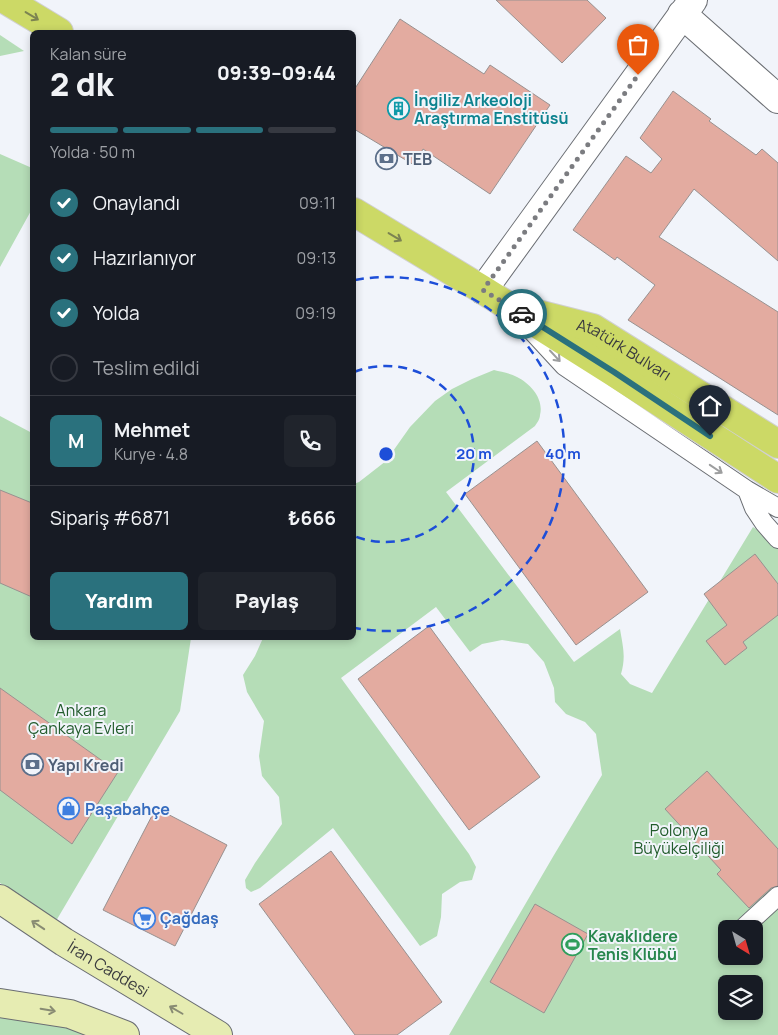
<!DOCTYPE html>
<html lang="tr">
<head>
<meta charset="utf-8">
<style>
	:root { --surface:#171b24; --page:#20242c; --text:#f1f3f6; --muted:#9ea1a6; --line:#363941; --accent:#2a717d }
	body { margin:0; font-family:Manrope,sans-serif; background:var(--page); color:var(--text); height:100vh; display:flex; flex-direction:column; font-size:19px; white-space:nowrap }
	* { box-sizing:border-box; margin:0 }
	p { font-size:16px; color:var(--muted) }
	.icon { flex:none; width:28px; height:28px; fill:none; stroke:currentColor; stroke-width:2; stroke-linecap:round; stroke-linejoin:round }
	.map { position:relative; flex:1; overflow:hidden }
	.drawer { position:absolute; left:30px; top:30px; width:326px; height:610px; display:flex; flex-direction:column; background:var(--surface); border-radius:8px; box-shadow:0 2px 8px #0003 }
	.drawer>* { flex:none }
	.needle { width:32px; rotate:143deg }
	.tools { position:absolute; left:718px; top:920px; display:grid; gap:10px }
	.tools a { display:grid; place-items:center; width:45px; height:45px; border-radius:8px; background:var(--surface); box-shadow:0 2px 8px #0003; font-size:25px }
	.pin { position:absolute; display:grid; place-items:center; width:42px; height:42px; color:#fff; margin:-51px -21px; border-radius:50% 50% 50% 0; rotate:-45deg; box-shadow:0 0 5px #0007 }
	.pin .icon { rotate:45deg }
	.courier { position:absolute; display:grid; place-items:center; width:50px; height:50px; margin:-25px; border:4px solid #2a717d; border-radius:50%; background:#fff; color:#222; box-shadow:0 1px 6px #0007 }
	.head em { font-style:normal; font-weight:800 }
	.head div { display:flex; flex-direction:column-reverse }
	.head { display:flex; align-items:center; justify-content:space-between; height:85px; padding:0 20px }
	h1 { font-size:32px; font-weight:800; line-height:38px }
	.bar { display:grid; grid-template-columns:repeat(4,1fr); gap:8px 5px; align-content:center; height:60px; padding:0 20px }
	.bar i { height:6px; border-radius:4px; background:var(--line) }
	.bar .current { background:var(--accent) }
	.bar p { grid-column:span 4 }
	.line { display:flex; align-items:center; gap:12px; padding:0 20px; border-top:1px solid var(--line) }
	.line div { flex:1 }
	.round { display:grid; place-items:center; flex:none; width:52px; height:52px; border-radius:8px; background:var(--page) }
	ol { padding:0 20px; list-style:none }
	li { display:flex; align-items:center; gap:15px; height:55px }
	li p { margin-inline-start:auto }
	li .icon { padding:5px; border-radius:50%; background:var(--accent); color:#fff; stroke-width:4 }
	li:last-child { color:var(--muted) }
	li i { width:28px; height:28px; border:2px solid var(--line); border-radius:50% }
	.cta { display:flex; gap:10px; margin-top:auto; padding:10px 20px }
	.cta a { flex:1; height:58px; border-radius:8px; background:var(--accent); color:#fff; font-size:20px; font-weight:800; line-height:58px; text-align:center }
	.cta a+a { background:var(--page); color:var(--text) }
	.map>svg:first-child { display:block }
	.green { fill:#b5ddb7; fill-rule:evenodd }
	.building { fill:#e3aba0; stroke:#989190 }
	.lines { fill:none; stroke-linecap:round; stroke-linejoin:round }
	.lane-casing { stroke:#6a6d72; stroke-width:20 }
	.street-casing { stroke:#6a6d72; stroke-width:30 }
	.secondary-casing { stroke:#6a6d72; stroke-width:30 }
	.primary-casing { stroke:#d0d0d1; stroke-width:30 }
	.lane { stroke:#fff; stroke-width:18 }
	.street { stroke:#fff; stroke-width:28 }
	.secondary { stroke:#e6ecb2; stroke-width:28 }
	.primary { stroke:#ccd966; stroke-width:28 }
	.oneway { stroke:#7c8351 }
	.oneway2 { stroke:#9d9e9f }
	.oneway3 { stroke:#888b73 }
	.done { stroke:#7b7c80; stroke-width:5; stroke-dasharray:0 9 }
	.route { stroke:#2a717d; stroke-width:6 }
	.ring { fill:none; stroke:#1d4ed8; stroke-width:2.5; stroke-dasharray:9 6 }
	.labels { text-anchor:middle; stroke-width:4; stroke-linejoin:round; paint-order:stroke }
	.culture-label { font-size:16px; font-weight:bold; fill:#0d838f; stroke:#f1f4fa; text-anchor:start }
	.service-label { font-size:16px; font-weight:bold; fill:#4e5e75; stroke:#f1f4fa; text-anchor:start }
	.street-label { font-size:16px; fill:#3b3c3f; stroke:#f1f4fa }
	.park-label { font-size:16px; fill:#225c2c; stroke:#f1f4fa }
	.shop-label { font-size:16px; font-weight:bold; fill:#366cbe; stroke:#f1f4fa; text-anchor:start }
	.leisure-label { font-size:16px; font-weight:bold; fill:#27864d; stroke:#f1f4fa; text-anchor:start }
	.centre { fill:#1d4ed8; stroke:#f1f4fa; stroke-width:2.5 }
	.ring-label { font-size:15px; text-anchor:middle; font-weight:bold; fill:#1d4ed8; stroke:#f1f4fa; stroke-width:4; stroke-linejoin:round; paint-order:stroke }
</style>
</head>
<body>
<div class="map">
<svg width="778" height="1035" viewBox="0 0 778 1035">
	<rect width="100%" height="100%" fill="#f1f4fa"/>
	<path class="green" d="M 0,35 L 24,51 L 0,56 Z
		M 0,154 L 32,168 L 32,209 L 0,267 Z
		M 494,370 C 501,372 510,373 517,377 C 531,384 544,399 540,415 C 540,419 537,423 535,426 L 446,492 L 574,662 L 620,629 C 623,647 626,657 621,674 L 630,684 L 652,693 L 753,527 L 778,543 L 778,1035 L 449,1035 L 554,855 L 602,775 L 596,734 L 585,722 L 566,714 L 555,702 L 554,688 L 544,662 L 528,644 L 502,640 L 482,644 L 470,652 L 436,607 L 341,678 L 469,854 L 476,867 L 472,880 L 460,882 L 442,894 L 441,917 L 437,936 L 420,946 L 333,828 L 260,888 L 251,892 L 246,888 L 245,880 L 255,863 L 282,824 L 279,797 L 262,776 L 259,756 L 264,721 L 247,692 L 243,675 L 255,656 L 263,638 L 354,638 L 354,484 L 359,482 L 386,461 L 410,427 L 435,401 L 452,389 L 472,379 ZM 726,929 L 754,929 L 754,956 L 726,956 ZM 726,984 L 754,984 L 754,1011 L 726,1011 Z
		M 0,416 L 32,433 L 32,638 L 191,638 L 180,711 L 56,921 L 0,883 Z
		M 0,1003 L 125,1035 L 0,1035 Z"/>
	<path class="building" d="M 496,0 L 587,0 L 606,18 L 562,63 Z
		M 400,19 L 484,74 L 490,65 L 550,105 L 490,194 L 423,149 L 414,165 L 354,129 L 354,90 Z
		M 673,91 L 711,119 L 709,121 L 756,155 L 762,149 L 778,163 L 778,261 L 694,189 L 659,237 L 778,312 L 778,415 L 628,320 L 655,285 L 617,257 L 615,260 L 573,230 L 626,156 L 651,173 L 662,159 L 640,138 Z
		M 537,441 L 648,592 L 576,645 L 465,494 Z
		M 0,490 L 32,503 L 32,597 L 0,583 Z
		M 755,554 L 778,584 L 778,615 L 743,642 L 747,648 L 725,665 L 706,641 L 727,625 L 704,594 Z
		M 429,626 L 540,777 L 469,830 L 358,679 Z
		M 0,688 L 118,772 L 72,844 L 0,790 Z
		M 707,771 L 778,849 L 778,886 L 771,888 L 749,908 L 717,874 L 721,870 L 665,809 Z
		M 156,808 L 227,845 L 175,946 L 103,910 Z
		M 331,851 L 442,1002 L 397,1035 L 355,1035 L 259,904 Z
		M 535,904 L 588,934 L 544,1013 L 490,982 Z"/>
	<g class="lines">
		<defs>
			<path id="lane" d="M 529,328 L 564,366 L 747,490 L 778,508
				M 747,490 L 754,508 L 764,523 L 778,539
				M 742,929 L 778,896"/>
			<path id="street" d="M 682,14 L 778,99
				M 483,290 L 693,0"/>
			<g id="secondary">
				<path id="s1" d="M 0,899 L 64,942 L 218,1035"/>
				<path d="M 0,1003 L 70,1014 L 125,1035"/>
			</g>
			<g id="primary">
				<path d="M 6,0 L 59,32"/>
				<path d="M 354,212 L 483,290 L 613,372 L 778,479"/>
				<path id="s2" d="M 534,313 L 593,328 L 778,444"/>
			</g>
		</defs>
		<use href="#lane" class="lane-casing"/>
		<use href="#street" class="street-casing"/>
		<use href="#secondary" class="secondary-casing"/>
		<use href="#primary" class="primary-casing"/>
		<use href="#lane" class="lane"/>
		<use href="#street" class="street"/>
		<use href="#secondary" class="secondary"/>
		<use href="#primary" class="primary"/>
	</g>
	<defs><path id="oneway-shaft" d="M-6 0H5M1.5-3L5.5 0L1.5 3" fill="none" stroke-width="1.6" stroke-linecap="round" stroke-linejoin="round" transform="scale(1.25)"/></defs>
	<g class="oneway">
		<use href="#oneway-shaft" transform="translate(32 16) rotate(31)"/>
		<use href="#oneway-shaft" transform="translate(395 237) rotate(31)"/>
	</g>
	<g class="oneway2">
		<use href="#oneway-shaft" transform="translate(555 356) rotate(47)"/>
		<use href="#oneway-shaft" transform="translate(716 469) rotate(34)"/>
	</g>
	<g class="oneway3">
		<use href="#oneway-shaft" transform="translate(38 925) rotate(-146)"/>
		<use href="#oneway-shaft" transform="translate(48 1010) rotate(10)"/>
		<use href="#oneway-shaft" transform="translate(176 1010) rotate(-150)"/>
	</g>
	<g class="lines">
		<path class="done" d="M 522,314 L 483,290 L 638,75"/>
		<path class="route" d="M 522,314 L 614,372 L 710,436"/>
	</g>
	<g class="ring">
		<path d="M354 372A88 88 0 1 1 354 536"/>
		<path d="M355 280A177 177 0 1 1 355 628"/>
	</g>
	<defs>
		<symbol id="building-ring" viewBox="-11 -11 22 22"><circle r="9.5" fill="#f1f4fa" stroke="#0f9aa8" stroke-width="1.5"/><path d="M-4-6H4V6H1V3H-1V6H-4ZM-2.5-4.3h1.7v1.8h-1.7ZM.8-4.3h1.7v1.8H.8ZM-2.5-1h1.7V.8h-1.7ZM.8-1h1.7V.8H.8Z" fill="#0f9aa8"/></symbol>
		<symbol id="bank-ring" viewBox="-11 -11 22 22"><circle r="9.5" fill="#f1f4fa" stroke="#5c6f8a" stroke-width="1.5"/><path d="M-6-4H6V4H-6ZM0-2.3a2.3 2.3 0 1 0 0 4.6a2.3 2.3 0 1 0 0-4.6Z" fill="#5c6f8a"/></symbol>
		<symbol id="shop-ring" viewBox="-11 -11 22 22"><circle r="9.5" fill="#f1f4fa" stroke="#3f7fe0" stroke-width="1.5"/><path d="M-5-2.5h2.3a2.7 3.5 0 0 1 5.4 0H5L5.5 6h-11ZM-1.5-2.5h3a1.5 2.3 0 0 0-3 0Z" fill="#3f7fe0"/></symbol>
		<symbol id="supermarket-ring" viewBox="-11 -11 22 22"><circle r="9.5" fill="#f1f4fa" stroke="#3f7fe0" stroke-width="1.5"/><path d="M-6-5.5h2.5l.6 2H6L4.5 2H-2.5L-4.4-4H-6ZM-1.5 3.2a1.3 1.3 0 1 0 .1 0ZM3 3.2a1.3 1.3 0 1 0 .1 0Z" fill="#3f7fe0"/></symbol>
		<symbol id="stadium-ring" viewBox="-11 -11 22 22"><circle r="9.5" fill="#f1f4fa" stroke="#2e9e5b" stroke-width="1.5"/><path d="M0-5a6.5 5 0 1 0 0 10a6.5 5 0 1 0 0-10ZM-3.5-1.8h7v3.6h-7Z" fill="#2e9e5b"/></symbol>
	</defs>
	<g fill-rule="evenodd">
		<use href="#building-ring" x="386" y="96" width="25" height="25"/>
		<use href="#bank-ring" x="374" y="146" width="25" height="25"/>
		<use href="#bank-ring" x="20" y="752" width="25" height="25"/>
		<use href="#shop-ring" x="56" y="796" width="25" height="25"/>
		<use href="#supermarket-ring" x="132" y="906" width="25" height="25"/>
		<use href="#stadium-ring" x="560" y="932" width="25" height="25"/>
	</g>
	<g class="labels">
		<g class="culture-label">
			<text x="414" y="106">İngiliz Arkeoloji<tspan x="414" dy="18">Araştırma Enstitüsü</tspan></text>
		</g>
		<g class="service-label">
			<text x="403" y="165">TEB</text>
			<text x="48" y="771">Yapı Kredi</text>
		</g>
		<g class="street-label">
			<text dy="6" stroke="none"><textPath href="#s2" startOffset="98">Atatürk Bulvarı</textPath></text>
			<text dy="6" stroke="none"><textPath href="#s1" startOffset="129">İran Caddesi</textPath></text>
		</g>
		<g class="park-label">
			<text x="81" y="716">Ankara<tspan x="81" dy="18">Çankaya Evleri</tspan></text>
			<text x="679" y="836">Polonya<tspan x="679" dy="18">Büyükelçiliği</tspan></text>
		</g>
		<g class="shop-label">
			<text x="85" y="815">Paşabahçe</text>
			<text x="160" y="924">Çağdaş</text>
		</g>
		<g class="leisure-label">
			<text x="588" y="942">Kavaklıdere<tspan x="588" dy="18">Tenis Klübü</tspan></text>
		</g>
	</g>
	<circle cx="386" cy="454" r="8" class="centre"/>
	<g class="ring-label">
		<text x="474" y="459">20 m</text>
		<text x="563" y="459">40 m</text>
	</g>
</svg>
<div class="tools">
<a><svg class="needle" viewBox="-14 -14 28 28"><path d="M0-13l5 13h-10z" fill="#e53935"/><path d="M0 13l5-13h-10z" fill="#9ea1a6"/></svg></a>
<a><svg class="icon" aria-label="layers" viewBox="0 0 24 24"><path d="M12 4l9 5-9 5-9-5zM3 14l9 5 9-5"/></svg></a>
</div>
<div class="pin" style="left:638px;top:75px;background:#ea580c"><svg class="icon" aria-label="bag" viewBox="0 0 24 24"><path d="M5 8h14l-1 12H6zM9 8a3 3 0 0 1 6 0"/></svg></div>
<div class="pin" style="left:710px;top:436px;background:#1f2937"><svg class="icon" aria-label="home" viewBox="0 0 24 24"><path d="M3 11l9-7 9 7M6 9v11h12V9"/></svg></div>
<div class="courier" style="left:522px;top:314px"><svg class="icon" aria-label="car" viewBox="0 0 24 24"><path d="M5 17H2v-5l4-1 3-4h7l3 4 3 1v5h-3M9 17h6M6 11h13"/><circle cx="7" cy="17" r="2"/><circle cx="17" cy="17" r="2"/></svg></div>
<section class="drawer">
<div class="head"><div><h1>2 dk</h1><p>Kalan süre</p></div><em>09:39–09:44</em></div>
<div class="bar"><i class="current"></i><i class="current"></i><i class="current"></i><i></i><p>Yolda · 50 m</p></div>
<ol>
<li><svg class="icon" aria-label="check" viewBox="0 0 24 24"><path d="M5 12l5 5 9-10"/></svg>Onaylandı<p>09:11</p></li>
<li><svg class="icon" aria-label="check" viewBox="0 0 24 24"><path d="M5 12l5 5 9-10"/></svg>Hazırlanıyor<p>09:13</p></li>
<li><svg class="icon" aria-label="check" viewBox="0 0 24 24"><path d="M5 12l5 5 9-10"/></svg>Yolda<p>09:19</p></li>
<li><i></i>Teslim edildi</li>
</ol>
<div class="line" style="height:90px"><b class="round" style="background:var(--accent);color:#fff">M</b><div><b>Mehmet</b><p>Kurye · 4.8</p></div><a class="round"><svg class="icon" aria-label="phone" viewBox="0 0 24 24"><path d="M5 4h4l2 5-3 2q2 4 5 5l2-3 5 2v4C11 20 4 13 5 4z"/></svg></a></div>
<div class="line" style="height:65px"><div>Sipariş #6871</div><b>₺666</b></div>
<div class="cta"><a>Yardım</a><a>Paylaş</a></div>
</section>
</div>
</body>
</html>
